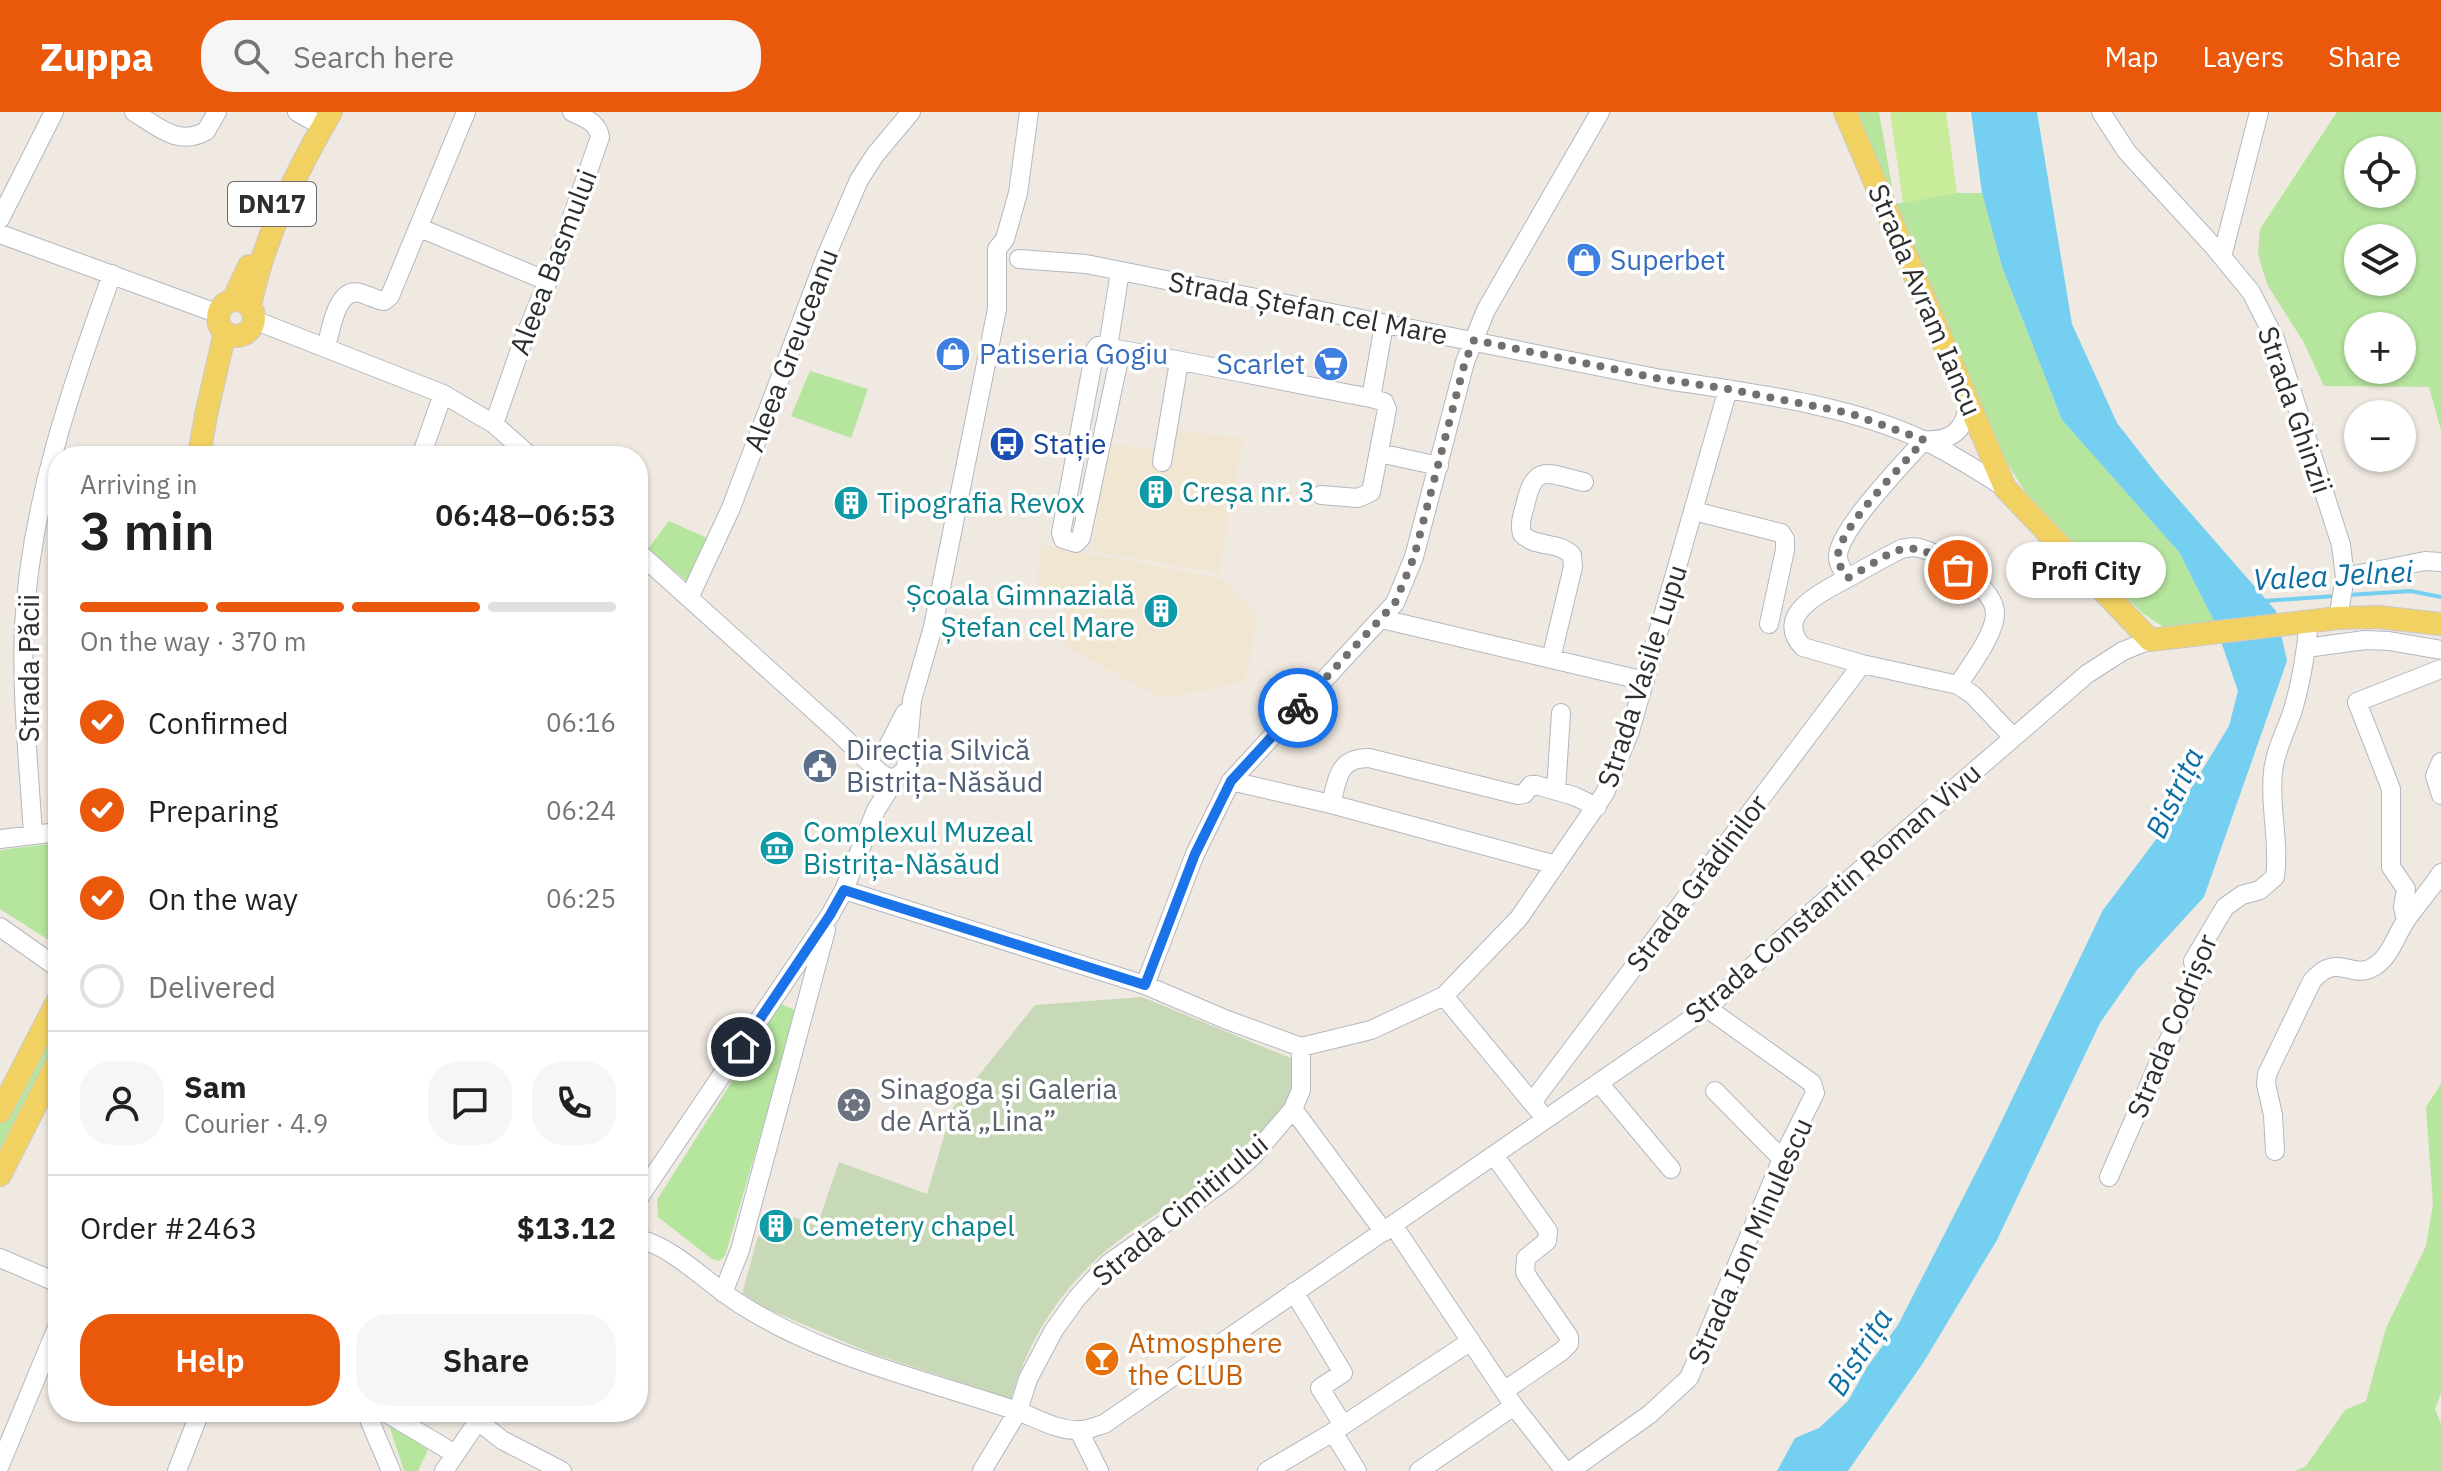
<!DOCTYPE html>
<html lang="en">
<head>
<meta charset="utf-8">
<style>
	:root { --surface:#fff; --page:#f6f6f6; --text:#202124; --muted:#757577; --line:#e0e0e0; --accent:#ea580c }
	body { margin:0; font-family:"IBM Plex Sans",sans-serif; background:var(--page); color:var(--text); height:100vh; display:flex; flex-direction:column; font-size:30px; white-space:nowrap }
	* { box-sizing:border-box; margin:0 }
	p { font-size:26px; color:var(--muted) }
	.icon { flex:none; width:44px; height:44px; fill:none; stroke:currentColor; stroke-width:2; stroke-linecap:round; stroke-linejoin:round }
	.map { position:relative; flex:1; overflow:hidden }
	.side { position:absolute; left:48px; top:334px; width:600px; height:976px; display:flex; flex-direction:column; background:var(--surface); border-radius:32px; box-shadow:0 2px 6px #0004 }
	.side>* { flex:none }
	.tools { position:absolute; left:2344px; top:24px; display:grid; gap:16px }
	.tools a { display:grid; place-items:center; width:72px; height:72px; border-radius:50%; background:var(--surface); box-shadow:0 2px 6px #0004; font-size:40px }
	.pin { position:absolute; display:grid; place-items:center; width:68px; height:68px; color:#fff; margin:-34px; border:4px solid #fff; border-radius:50%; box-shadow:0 2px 8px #0007 }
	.courier { position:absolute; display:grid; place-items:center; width:80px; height:80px; margin:-40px; border:6px solid #1a73e8; border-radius:50%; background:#fff; color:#222; box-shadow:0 2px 10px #0007 }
	.bubble { position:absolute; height:56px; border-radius:28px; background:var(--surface); box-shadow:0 2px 6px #0004; font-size:26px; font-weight:600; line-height:56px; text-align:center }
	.summary em { font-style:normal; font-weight:600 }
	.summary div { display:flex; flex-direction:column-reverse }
	.summary { display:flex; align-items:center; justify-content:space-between; height:136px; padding:0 32px }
	h1 { font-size:52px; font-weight:600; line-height:60px }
	.bar { display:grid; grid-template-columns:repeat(4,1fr); gap:12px 8px; align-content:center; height:96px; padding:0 32px }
	.bar i { height:10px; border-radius:6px; background:var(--line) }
	.bar .on { background:var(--accent) }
	.bar p { grid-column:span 4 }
	.line { display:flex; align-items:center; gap:20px; padding:0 32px; border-top:2px solid var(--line) }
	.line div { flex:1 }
	.round { display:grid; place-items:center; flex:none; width:84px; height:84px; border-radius:32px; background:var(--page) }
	ol { padding:0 32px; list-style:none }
	li { display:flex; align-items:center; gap:24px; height:88px }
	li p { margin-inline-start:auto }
	li .icon { padding:8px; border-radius:50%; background:var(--accent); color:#fff; stroke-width:4 }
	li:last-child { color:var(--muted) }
	li i { width:44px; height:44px; border:4px solid var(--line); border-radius:50% }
	.button { display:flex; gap:16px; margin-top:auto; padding:16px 32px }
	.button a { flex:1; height:92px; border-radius:32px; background:var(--accent); color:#fff; font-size:32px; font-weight:600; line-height:92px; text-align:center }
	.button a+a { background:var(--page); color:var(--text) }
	header { display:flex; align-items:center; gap:48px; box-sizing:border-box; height:112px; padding:0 40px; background:var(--accent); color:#fff }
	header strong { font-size:38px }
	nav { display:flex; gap:44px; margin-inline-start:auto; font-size:28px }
	.search { width:560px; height:72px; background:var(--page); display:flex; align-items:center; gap:20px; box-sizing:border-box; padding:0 28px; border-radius:32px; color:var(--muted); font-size:30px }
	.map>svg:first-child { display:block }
	.education { fill:#f0e6d1 }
	.green { fill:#b6e59e; fill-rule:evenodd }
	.cemetery { fill:#c8d9b8 }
	.pitch { fill:#c9ec9a }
	.water { fill:#75cff0 }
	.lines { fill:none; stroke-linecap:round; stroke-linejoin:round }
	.stream { stroke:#75cff0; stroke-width:4 }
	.minor-casing { stroke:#b4b7c1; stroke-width:20 }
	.major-casing { stroke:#c9c9c9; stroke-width:24 }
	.minor { stroke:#fff; stroke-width:18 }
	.major { stroke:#f2d163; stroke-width:22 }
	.done { stroke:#726f6d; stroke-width:8; stroke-dasharray:0 14.4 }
	.route { stroke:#1a73e8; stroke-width:10 }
	.labels { text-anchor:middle; stroke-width:7; stroke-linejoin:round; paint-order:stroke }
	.shield { fill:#fff; stroke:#6d6d6d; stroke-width:2 }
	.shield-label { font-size:26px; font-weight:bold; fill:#2e2e2e }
	.shop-label { font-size:28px; fill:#366cbe; stroke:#fff; text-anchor:start }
	.street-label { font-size:28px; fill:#2e2e2e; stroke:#fff }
	.transit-label { font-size:28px; fill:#164399; stroke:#fff; text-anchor:start }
	.culture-label { font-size:28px; fill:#0d838f; stroke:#fff; text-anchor:start }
	.service-label { font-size:28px; fill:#4e5e75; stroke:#fff; text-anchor:start }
	.worship-label { font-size:28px; fill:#5b616d; stroke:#fff; text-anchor:start }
	.food-label { font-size:28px; fill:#c56008; stroke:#fff; text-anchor:start }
	.water-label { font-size:30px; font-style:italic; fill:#0d6fa3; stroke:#fff }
</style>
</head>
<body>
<header>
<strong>Zuppa</strong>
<div class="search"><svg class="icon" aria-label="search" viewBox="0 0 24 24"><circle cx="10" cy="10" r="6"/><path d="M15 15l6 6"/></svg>Search here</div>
<nav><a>Map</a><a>Layers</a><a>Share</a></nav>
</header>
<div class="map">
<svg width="2441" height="1359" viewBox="0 0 2441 1359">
	<rect width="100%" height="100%" fill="#efe9e1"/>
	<path class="education" d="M 1175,317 L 1243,327 L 1219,461 L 1092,439 L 1107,332 L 1171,339 Z
		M 1042,433 L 1220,466 L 1258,504 L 1245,570 L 1163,586 L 1064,535 L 1064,486 L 1037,473 Z"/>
	<path class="green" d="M 1854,0 L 1879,0 L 1895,92 L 1957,81 L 1982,81 L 2002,155 L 2062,308 L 2179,440 L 2214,509 L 2174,517 L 2165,516 L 2141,500 L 2026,381 L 2004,346 Z
		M 2337,0 L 2441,0 L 2441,318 L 2429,275 L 2324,274 L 2303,229 L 2268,174 L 2258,143 L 2260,117 ZM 2358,38 L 2402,38 L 2402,82 L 2358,82 ZM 2358,126 L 2402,126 L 2402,170 L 2358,170 ZM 2358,214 L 2402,214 L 2402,258 L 2358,258 Z
		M 810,259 L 868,277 L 851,326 L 791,304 Z
		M 669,409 L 709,427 L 688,470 L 648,437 Z
		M 58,731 L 58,834 L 0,797 L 0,738 Z
		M 781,892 L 797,899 L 725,1144 L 719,1149 L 712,1147 L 658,1105 L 657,1088 Z
		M 48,917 L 58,923 L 58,932 L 0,1048 L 0,1012 Z
		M 2441,972 L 2441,1281 L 2435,1297 L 2441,1312 L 2441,1359 L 2295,1359 L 2306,1354 L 2345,1298 L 2366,1289 L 2386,1216 L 2426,1134 L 2433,1092 L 2426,995 Z
		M 388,1310 L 428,1338 L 418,1359 L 404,1359 Z"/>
	<path class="cemetery" d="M 1142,885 L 1293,947 C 1292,963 1293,981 1284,995 C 1241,1062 1158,1092 1100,1144 C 1058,1181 1026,1233 1011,1287 L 871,1241 L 741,1186 L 758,1124 L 784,1133 L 794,1105 L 817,1114 L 839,1050 L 927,1082 L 952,997 L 1035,893 Z"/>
	<path class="pitch" d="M 1890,0 L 1946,0 L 1957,81 L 1903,91 Z"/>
	<path class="water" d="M 1971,0 L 2037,0 L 2072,212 L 2117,311 L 2160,366 L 2276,499 L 2287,549 L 2204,785 L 2137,858 L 2100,911 L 1997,1128 L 1923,1251 L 1848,1359 L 1777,1359 L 1795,1326 L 1819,1316 L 1848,1289 L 1867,1255 L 1898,1213 L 1989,1035 L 2103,798 L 2176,701 L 2229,614 L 2238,579 L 2214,509 L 2179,440 L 2062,308 L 2002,155 L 1982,81 Z"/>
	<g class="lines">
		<path class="stream" d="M 2348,483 L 2411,479 L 2441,485
			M 2264,489 L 2335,484"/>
		<defs>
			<path id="minor" d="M 134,0 C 157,14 178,35 206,19 L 217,0
				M 297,0 L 313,9
				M 2101,0 L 2127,40 L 2214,135 L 2251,180 L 2275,227 L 2341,433 L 2345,465 L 2338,506
				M 0,107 L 54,0
				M 420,116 L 547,169
				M 0,122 L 219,202
				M 2222,145 L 2259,0
				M 1019,147 L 1086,152 L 1661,267 C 1745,280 1848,292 1925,329 C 1952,342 1979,359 2005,376
				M 254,208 L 443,282 L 494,312 L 530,344
				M 326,235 C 331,219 336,175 360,181 C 369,183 375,188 384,189 L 390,184 L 466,0
				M 1108,235 L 1120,159
				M 1121,238 L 1081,426 L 1076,431 L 1063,427 L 1061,421 L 1095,238 L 1098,234 C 1189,249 1280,269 1371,286 L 1384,290 L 1387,297 L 1371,380 L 1358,386 L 1321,383
				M 1371,286 L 1384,213
				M 494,312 L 523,229 L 561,137 L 600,25 C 598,10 584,6 572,0
				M 1379,341 L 1439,354
				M 421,344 L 443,282
				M 1162,350 L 1179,250
				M 1694,399 L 1781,421 L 1785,427 L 1785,438 L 1769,512
				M 638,440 L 839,621 L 880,661 L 888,666 L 897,665
				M 2345,465 L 2425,449 L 2441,450
				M 1848,466 C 1843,459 1838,453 1838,444 C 1839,417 1904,351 1924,328 C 1950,330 1965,319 1968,293
				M 689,486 L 731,396 L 827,142 L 859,68 L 875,43 L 911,0
				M 1382,507 L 1645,569
				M 2306,536 L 2365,528 L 2389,529 L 2441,538
				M 1551,547 L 1573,455 L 1572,443 C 1558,429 1535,436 1522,422 C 1519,411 1523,401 1526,390 C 1535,349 1551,363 1584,370
				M 1958,573 C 1969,556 1995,522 1995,502 C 1996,476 1942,441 1919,436 C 1913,434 1907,436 1901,437 C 1884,446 1867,455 1850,465 C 1827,477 1771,502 1803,535 L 1862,552 L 1958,573 L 1973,583 L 2012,624
				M 887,636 L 905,601
				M 2441,650 L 2435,664 L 2441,683
				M 1231,669 L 1331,692 L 1556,753
				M 1556,679 L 1561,601
				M 1331,692 C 1338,667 1337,646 1369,646 L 1518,683 L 1524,682 L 1531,673 L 1536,673 L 1574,684 L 1597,695
				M 33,723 C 29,654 21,584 24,515 C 30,392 71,277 112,162
				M 0,727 L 58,720
				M 844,778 L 1145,873 L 1227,908 L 1301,935 L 1371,918 L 1444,884 L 1519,806 L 1605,681 L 1630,619 L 1728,277
				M 2406,808 L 2403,795 L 2406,777 L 2391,755 L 2391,677 L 2357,590 L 2441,557
				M 0,815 L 58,856
				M 1145,873 L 1195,742 L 1231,669 L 1395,491 L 1414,445 L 1465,250 L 1486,198 L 1600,0
				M 1444,884 L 1539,999
				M 1599,971 L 1671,1057
				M 1715,979 L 1782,1047
				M 1533,989 L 1862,552
				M 1293,997 L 1384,1120
				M 2275,1039 L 2273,1003 L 2266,972 L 2267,962 L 2312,869 C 2339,838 2351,870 2375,854 C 2391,844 2396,822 2407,807 C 2418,791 2431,777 2441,761
				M 1494,1043 L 1548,1119 L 1547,1129 L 1526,1146 L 1525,1160 L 1529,1167 L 1569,1225 L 1569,1232 L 1562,1239 L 1504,1279
				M 2109,1065 L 2191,877 L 2195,861 L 2193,849 L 2225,795 L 2242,783 L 2260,778 L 2275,765 C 2280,730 2269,695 2273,660 C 2275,639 2285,621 2292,601 C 2301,572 2306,540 2309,509
				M 638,1087 L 830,803 L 844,778 L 876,698 L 897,665 L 906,657 L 912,588 L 933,515 L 997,197 L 997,137 L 1005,127 L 1018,81 L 1029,0
				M 1393,1113 L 1514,1294 L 1565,1359
				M 638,1127 C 673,1134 709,1173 740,1192 C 824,1246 923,1267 1017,1299 C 1037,1306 1059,1320 1081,1318 C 1088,1318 1097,1314 1104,1312 L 1707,896 L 1806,805 L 2087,562 L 2123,539 L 2150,528
				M 0,1146 L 58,1171
				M 1294,1180 L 1343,1261 L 1320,1276 L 1343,1313
				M 723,1181 L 740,1138 L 826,818
				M 366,1300 L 391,1359
				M 385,1300 L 455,1342
				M 478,1309 L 502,1328 L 562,1359
				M 1079,1319 L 1099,1359
				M 1333,1320 L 1357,1359
				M 0,1353 L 58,1213
				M 177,1359 L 200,1300
				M 444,1359 L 484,1300
				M 982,1359 L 1018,1299 L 1028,1267 L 1054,1218 L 1077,1186 L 1108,1152 L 1227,1067 L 1253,1044 L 1293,997 L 1301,978 L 1301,935
				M 1267,1359 L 1333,1320 L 1471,1229
				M 1419,1359 L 1514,1294
				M 1570,1359 L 1650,1302 L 1689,1266 L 1782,1047 L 1815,981 L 1812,971 L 1707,896"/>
			<path id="major" d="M 1845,0 L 2005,376 L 2150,528 L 2338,506 L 2378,505 L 2441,512
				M 233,188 L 249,154
				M218 206a18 18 0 1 1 36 0a18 18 0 1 1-36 0Z
				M 250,194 C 264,125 296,60 331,0
				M 199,344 L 206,303 L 225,220
				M 0,1000 L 58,888
				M 0,1063 L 58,949"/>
		</defs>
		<use href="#minor" class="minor-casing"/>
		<use href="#major" class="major-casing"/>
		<use href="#minor" class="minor"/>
		<use href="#major" class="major"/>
	</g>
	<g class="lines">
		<path class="done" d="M 1298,596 L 1395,491 L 1414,445 L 1465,250 L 1474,228 L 1661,267 L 1728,277 L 1849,301 L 1924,328 C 1905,351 1838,417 1838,444 C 1838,453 1843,459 1848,466 C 1900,437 1904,421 1958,458"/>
		<path class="route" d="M 741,935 L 830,803 L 844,778 L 1145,873 L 1195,742 L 1231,669 L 1298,596"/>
	</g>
	<defs>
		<symbol id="shop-disc" viewBox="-11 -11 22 22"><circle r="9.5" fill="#3f7fe0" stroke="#fff"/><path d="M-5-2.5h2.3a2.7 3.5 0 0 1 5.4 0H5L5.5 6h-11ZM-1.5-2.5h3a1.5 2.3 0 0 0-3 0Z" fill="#fff"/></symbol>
		<symbol id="supermarket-disc" viewBox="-11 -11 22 22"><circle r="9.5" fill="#3f7fe0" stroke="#fff"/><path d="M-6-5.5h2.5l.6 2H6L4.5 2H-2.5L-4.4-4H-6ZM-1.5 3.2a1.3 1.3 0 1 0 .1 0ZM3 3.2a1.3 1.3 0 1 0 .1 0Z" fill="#fff"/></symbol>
		<symbol id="bus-disc" viewBox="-11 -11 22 22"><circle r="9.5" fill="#1a4fb4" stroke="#fff"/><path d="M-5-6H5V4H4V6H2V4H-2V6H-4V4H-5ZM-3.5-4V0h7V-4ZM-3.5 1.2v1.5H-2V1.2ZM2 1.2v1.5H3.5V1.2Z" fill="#fff"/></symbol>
		<symbol id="building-disc" viewBox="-11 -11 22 22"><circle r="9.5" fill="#0f9aa8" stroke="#fff"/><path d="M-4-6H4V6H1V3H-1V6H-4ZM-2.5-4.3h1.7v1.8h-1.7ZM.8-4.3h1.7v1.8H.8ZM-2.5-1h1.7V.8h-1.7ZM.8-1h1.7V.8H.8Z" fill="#fff"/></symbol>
		<symbol id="civic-disc" viewBox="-11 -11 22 22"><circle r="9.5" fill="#5c6f8a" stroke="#fff"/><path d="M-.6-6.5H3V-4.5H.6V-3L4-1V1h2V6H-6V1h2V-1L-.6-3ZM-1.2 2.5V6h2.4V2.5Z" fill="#fff"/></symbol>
		<symbol id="museum-disc" viewBox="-11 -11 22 22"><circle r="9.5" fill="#0f9aa8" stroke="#fff"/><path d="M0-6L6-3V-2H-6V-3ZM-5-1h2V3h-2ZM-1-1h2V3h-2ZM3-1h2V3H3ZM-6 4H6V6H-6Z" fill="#fff"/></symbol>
		<symbol id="synagogue-disc" viewBox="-11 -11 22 22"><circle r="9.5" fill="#6b7280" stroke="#fff"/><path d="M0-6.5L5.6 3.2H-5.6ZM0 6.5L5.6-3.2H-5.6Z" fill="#fff"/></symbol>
		<symbol id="bar-disc" viewBox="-11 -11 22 22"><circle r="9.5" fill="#e8710a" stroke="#fff"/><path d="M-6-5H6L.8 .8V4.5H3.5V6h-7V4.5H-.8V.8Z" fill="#fff"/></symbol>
	</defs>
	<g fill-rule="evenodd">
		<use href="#shop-disc" x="1564" y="128" width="40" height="40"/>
		<use href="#shop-disc" x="933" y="222" width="40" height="40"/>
		<use href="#supermarket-disc" x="1311" y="232" width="40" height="40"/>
		<use href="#bus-disc" x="987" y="312" width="40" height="40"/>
		<use href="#building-disc" x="1136" y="360" width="40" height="40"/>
		<use href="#building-disc" x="831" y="371" width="40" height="40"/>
		<use href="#building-disc" x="1141" y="479" width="40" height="40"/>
		<use href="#civic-disc" x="800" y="634" width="40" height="40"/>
		<use href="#museum-disc" x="757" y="716" width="40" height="40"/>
		<use href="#synagogue-disc" x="834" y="973" width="40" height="40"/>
		<use href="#building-disc" x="756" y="1094" width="40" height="40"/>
		<use href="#bar-disc" x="1082" y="1227" width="40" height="40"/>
	</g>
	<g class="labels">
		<rect class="shield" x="228" y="70" width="88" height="44" rx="6"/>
		<g class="shield-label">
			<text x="272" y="101">DN17</text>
		</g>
		<g class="shop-label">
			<text x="1610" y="158">Superbet</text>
			<text x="979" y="252">Patiseria Gogiu</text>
			<text x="1305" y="262" text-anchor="end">Scarlet</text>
		</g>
		<g class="street-label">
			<text transform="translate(553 150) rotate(-69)" y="10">Aleea Basmului</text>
			<text transform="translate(1925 188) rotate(67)" y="10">Strada Avram Iancu</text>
			<text transform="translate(1308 196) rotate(11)" y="10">Strada Ștefan cel Mare</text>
			<text transform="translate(791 238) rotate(-69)" y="10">Aleea Greuceanu</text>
			<text transform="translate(2295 298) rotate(71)" y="10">Strada Ghinzii</text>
			<text transform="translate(29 556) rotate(-90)" y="10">Strada Păcii</text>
			<text transform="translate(1642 564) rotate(-72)" y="10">Strada Vasile Lupu</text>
			<text transform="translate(1697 771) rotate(-53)" y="10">Strada Grădinilor</text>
			<text transform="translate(1833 781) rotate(-41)" y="10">Strada Constantin Roman Vivu</text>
			<text transform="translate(2172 914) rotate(-68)" y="10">Strada Codrișor</text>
			<text transform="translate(1180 1098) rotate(-40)" y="10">Strada Cimitirului</text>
			<text transform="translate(1750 1129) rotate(-66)" y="10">Strada Ion Minulescu</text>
		</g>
		<g class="transit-label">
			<text x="1033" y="342">Stație</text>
		</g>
		<g class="culture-label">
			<text x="1182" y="390">Creșa nr. 3</text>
			<text x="877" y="401">Tipografia Revox</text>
			<text x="1135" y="493" text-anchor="end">Școala Gimnazială<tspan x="1135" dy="32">Ștefan cel Mare</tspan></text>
			<text x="803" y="730">Complexul Muzeal<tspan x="803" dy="32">Bistrița-Năsăud</tspan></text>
			<text x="802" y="1124">Cemetery chapel</text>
		</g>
		<g class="service-label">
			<text x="846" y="648">Direcția Silvică<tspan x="846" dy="32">Bistrița-Năsăud</tspan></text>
		</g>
		<g class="worship-label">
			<text x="880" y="987">Sinagoga și Galeria<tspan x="880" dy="32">de Artă „Lina”</tspan></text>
		</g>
		<g class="food-label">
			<text x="1128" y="1241">Atmosphere<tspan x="1128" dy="32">the CLUB</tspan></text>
		</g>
		<g class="water-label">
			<text transform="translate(2333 464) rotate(-3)" y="10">Valea Jelnei</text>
			<text transform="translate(2175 681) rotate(-65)" y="10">Bistrița</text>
			<text transform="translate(1860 1240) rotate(-58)" y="10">Bistrița</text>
		</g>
	</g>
</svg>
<div class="tools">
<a><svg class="icon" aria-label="locate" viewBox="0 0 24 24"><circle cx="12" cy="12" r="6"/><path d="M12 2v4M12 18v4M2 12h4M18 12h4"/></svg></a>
<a><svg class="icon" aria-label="layers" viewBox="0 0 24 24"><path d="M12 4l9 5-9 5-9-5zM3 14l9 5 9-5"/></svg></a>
<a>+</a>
<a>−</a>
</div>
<div class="pin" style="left:1958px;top:458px;background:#ea580c"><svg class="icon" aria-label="bag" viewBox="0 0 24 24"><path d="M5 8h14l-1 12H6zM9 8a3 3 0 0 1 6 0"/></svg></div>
<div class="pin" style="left:741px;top:935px;background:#1f2937"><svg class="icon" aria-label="home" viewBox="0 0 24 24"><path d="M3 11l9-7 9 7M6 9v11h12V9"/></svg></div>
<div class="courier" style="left:1298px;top:596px"><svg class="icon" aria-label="bike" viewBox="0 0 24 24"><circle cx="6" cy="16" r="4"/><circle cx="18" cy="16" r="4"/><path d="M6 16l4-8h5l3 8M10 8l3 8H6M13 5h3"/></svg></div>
<div class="bubble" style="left:2006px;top:430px;width:160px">Profi City</div>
<section class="side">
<div class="summary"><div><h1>3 min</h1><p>Arriving in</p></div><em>06:48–06:53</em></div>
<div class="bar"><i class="on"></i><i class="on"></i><i class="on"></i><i></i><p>On the way · 370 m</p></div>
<ol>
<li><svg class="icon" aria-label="check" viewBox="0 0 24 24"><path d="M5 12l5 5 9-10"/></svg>Confirmed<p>06:16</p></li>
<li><svg class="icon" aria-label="check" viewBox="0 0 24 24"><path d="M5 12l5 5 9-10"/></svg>Preparing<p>06:24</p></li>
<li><svg class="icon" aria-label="check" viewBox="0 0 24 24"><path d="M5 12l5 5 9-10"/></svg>On the way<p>06:25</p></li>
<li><i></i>Delivered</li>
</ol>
<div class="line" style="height:144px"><a class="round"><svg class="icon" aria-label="person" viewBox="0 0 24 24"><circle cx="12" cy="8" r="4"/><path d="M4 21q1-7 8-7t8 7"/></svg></a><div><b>Sam</b><p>Courier · 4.9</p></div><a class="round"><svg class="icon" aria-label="chat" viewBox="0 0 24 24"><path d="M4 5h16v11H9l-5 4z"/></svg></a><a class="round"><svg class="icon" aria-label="phone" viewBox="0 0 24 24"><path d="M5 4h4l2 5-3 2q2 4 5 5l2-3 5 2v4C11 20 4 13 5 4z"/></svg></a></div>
<div class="line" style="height:104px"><div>Order #2463</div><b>$13.12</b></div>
<div class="button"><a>Help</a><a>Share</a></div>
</section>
</div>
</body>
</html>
